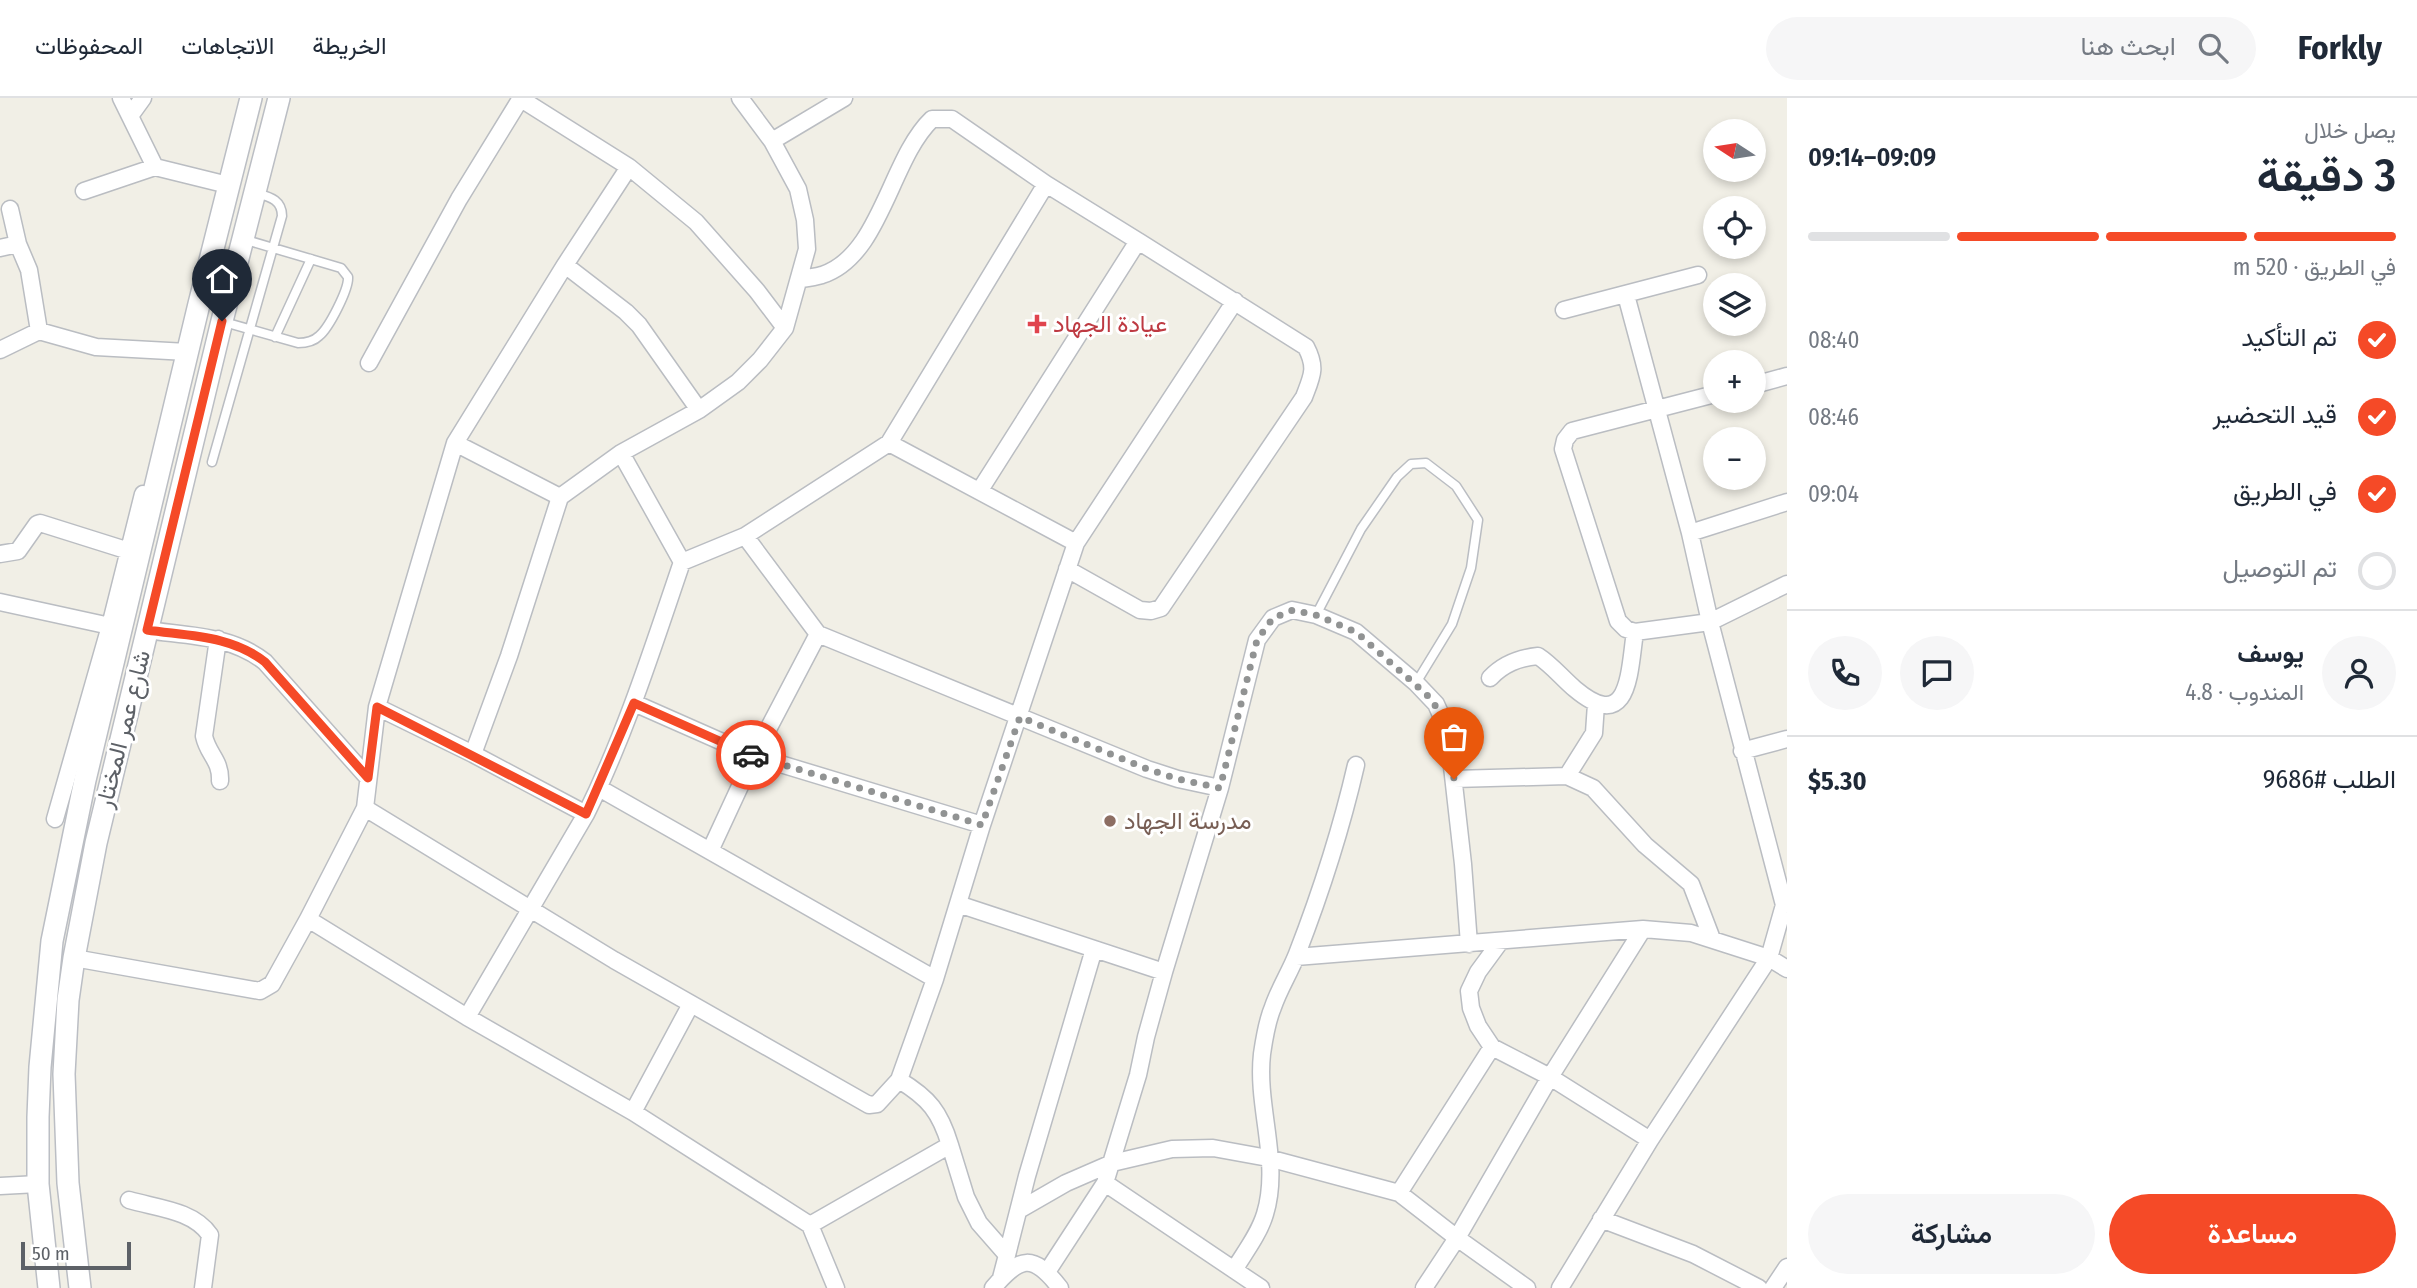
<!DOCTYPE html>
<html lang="ar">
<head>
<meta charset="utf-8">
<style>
	:root { --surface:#fff; --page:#f6f6f7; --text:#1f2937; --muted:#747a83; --line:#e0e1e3; --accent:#f54a27 }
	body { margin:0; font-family:"Fira Sans Condensed",Vazirmatn,sans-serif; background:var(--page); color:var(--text); direction:rtl; height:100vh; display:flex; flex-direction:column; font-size:26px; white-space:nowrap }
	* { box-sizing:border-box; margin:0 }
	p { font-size:23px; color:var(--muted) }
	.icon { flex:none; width:38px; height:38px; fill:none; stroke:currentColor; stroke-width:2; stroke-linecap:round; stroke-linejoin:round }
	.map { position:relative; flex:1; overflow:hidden; direction:ltr }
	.details { display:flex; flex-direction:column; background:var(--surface); width:630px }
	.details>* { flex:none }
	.needle { width:46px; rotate:282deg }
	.controls { position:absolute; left:1703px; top:21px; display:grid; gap:14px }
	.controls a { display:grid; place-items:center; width:63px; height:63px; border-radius:50%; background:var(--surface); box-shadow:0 4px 10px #0003; font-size:35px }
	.scale { position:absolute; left:21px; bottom:18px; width:110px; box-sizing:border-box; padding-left:7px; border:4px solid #5d6167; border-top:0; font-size:19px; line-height:24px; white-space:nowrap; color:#5d6167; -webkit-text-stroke:5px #fff; paint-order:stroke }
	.pin { position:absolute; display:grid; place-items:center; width:60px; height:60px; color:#fff; margin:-72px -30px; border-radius:50% 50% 50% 0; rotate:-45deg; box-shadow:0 0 7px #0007 }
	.pin .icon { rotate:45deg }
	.courier { position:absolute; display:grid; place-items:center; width:70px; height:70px; margin:-35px; border:5px solid #f54a27; border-radius:50%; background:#fff; color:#222; box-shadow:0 2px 9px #0007 }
	.head em { font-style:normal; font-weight:600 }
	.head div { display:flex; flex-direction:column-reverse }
	.head { display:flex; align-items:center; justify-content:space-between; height:119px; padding:0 21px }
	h1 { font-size:46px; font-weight:600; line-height:52px }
	.bar { display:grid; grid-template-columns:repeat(4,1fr); gap:10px 7px; align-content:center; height:84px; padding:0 21px }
	.bar i { height:9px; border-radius:5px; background:var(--line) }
	.bar .selected { background:var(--accent) }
	.bar p { grid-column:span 4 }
	.line { display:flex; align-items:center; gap:18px; padding:0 21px; border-top:2px solid var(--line) }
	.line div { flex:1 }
	.round { display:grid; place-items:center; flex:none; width:74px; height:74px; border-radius:37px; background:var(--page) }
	ol { padding:0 21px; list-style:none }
	li { display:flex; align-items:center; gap:21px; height:77px }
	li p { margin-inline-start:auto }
	li .icon { padding:7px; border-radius:50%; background:var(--accent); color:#fff; stroke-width:4 }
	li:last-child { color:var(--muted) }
	li i { width:38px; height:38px; border:4px solid var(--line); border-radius:50% }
	.action { display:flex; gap:14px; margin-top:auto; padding:14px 21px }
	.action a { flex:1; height:80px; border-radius:42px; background:var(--accent); color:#fff; font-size:28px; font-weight:600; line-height:80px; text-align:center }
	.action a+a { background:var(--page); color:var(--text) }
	header { display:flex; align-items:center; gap:42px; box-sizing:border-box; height:98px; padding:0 35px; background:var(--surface); border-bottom:2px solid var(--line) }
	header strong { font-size:33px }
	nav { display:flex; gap:38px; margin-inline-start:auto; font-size:24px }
	.search { width:490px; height:63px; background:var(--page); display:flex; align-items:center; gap:18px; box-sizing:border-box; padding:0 24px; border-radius:38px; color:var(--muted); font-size:26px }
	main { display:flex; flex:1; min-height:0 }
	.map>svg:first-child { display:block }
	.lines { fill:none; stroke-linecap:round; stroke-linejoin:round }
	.lane-casing { stroke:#babdc2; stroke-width:11 }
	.street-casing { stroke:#babdc2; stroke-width:19 }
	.secondary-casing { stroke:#bbbec4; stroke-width:24 }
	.lane { stroke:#fff; stroke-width:8 }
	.street { stroke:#fff; stroke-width:16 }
	.secondary { stroke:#fff; stroke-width:21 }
	.done { stroke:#919393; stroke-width:7; stroke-dasharray:0 12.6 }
	.route { stroke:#f54a27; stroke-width:9 }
	.health-dot { fill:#e0444e; stroke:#fff; stroke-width:2.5 }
	.education-dot { fill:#8d6e63; stroke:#fff; stroke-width:2.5 }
	.labels { text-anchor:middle; stroke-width:6; stroke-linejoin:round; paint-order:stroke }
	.health-label { font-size:24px; fill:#be3a42; stroke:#fff; text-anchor:start }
	.street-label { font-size:24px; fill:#5d6167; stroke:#fff }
	.education-label { font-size:24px; fill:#785e54; stroke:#fff; text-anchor:start }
</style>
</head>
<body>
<header>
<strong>Forkly</strong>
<div class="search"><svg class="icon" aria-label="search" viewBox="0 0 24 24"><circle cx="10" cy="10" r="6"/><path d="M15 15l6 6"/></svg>ابحث هنا</div>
<nav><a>الخريطة</a><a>الاتجاهات</a><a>المحفوظات</a></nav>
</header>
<main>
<section class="details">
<div class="head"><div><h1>3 دقيقة</h1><p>يصل خلال</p></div><em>09:09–09:14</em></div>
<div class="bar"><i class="selected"></i><i class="selected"></i><i class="selected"></i><i></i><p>في الطريق · 520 m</p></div>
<ol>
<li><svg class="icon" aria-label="check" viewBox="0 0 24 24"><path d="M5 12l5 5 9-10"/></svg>تم التأكيد<p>08:40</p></li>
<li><svg class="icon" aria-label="check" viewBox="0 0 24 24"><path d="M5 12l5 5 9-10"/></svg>قيد التحضير<p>08:46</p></li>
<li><svg class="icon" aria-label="check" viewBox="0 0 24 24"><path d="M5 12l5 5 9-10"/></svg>في الطريق<p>09:04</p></li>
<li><i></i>تم التوصيل</li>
</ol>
<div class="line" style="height:126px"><a class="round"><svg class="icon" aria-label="person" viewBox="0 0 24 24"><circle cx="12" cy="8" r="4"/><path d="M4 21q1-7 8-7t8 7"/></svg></a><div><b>يوسف</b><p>المندوب · 4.8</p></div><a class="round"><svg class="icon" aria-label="chat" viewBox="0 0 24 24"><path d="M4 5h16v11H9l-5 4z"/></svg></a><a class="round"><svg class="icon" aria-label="phone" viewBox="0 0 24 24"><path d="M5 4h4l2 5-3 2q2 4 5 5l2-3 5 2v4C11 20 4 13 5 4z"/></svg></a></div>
<div class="line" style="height:91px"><div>الطلب #9686</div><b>$5.30</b></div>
<div class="action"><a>مساعدة</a><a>مشاركة</a></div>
</section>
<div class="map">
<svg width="1787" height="1190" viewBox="0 0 1787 1190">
	<rect width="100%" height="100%" fill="#f1efe6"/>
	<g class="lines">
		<defs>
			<path id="lane" d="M 224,224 L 298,245 C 306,245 313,244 319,238 C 329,230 349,191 348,179 L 341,170 L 246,142
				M 275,239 L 311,161
				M 212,364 L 282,118 C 282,102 270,99 257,95
				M 1316,517 L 1361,431 L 1397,379 L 1411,366 L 1426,365 L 1456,388 L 1478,422 L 1471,470 L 1452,526 L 1416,585"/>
			<path id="street" d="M 521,1 L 629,69
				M 130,18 L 143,0
				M 772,43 L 844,0
				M 155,69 L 228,87
				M 84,93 L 155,69 L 121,0
				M 10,111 L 18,146 L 29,172 L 39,233
				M 0,150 L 18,146
				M 565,167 L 626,214 L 639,227 L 699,312
				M 801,181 C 808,180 815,179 822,177 C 881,158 890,61 932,21 L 952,21 L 1046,86
				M 1626,197 L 1690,435 L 1710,524 L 1784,807
				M 1564,212 L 1698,177
				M 785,230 L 757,193 L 696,124 L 629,69 L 565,167 L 455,345 L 377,609 L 365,710 L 308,821 L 467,919 L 633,1014 L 810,1127 L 836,1190
				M 0,252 L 39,233 L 96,249 L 187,254
				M 369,265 L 459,101 L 521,0
				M 1754,287 L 1787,278
				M 1715,296 L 1572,333 L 1565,342 L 1563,351 L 1618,523 L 1626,531 L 1635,534 L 1710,524 L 1787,486
				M 455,345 L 560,399
				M 889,345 L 1046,86 L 1138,143 L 980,392
				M 1690,435 L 1787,404
				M 745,438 L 818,536 L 1147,671 L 1178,681 L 1220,690
				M 1076,445 L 1235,203
				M 0,456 L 18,453 L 37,426 L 40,425 L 129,453
				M 1067,471 L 1140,512 L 1151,513 L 1161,510 L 1304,299 C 1312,278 1317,270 1306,249 L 1138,143
				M 0,504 L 110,528
				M 147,532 C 188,538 231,537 265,564 L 368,680
				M 218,541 L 204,638 C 208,657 221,662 220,683
				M 1490,580 C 1503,566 1518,560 1538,558 C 1552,567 1562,580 1575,591 C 1630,637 1629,574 1635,534
				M 634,605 L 754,658 L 982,727
				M 377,609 L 473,656 L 509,558 L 560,399 L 621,355 L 699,312 L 738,284 L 760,262 L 785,230 L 807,151 L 805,122 L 798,91 L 772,43 L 740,0
				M 1742,653 L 1787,641
				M 473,656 L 586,716
				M 1567,678 L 1594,635 L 1596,606
				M 1454,681 L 1567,678 L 1593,690 L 1645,747 L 1691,786 L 1712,841
				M 599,690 L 935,881
				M 365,710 L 614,862 L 869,1007 L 877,1006 L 899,982 L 935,881 L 982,727 L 1076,445 L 889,345 L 745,438 L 682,464 L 621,355
				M 55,721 L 110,528 L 143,396
				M 710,753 L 754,658 L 818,536
				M 958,806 L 1164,874 L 1146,939 L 1138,977 L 1105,1085 L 1047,1174
				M 1500,844 L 1478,874 L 1469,893 L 1471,910 L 1478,928 L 1492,949 L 1550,979 L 1650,1042
				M 1296,859 L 1643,831 L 1691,835 L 1769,860 L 1784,807 L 1787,805
				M 74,860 L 260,893 L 272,886 L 308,821
				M 1164,874 L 1220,690 L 1257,542 L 1273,520 L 1292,512 L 1316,517 L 1356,534 L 1416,585 L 1436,606 L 1448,633 L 1463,766 L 1469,846
				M 467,919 L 586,716 C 626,635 653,549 682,464
				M 1492,949 L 1399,1095 L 1457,1140 L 1527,1190
				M 633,1014 L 691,906
				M 950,1047 L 966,1099 L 979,1125 L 1007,1157 L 1001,1180
				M 1105,1085 L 1261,1190
				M 0,1088 L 38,1086
				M 129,1102 C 156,1110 193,1112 210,1137 L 203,1190
				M 1019,1112 L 1066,1085 L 1112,1065 L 1172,1051 L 1213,1050 L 1268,1060 L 1399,1095
				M 1601,1121 L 1693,1156 L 1759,1190
				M 810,1127 L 950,1047 C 940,1014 929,1000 899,982
				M 1007,1157 L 1027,1078 L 1094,851
				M 1234,1172 C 1245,1154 1259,1136 1265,1116 C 1281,1064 1256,1009 1262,956 C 1264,942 1267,923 1273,909 C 1279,891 1290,874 1297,856 C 1321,794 1341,732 1356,667
				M 993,1190 C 1020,1158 1033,1155 1060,1190
				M 1424,1190 L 1457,1140 L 1550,979 L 1643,831
				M 1560,1190 L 1650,1042 L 1769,860 L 1787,871
				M 1773,1190 L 1787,1169"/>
			<path id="secondary" d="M 49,1190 L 38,1086 L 38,1019 L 40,969 L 52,843 L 85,682 L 199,206 L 251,0
				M 80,1190 L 68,1085 L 64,976 L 68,902 L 74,860 L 96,745 L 222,223 L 279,0"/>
		</defs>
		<use href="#lane" class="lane-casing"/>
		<use href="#street" class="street-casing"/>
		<use href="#secondary" class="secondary-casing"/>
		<use href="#lane" class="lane"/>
		<use href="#street" class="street"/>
		<use href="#secondary" class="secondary"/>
	</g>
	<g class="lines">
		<path class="done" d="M 751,657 L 982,727 L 1020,619 L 1147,671 L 1178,681 L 1220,690 L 1257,542 L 1273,520 L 1293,512 L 1316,517 L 1356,534 L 1426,596 C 1449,620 1450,650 1454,681"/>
		<path class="route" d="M 222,223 L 147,532 C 188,538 231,537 265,564 L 368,680 L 377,609 L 586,716 L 634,605 L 751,657"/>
	</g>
	<path class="health-dot" d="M1033.5 215.5h7v7h7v7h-7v7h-7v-7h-7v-7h7z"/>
	<circle class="education-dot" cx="1110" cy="723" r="7"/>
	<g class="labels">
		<g class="health-label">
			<text x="1053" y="234">عيادة الجهاد</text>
		</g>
		<g class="street-label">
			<text transform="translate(123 631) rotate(-76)" y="8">شارع عمر المختار</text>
		</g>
		<g class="education-label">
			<text x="1124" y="731">مدرسة الجهاد</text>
		</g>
	</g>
</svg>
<div class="controls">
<a><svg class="needle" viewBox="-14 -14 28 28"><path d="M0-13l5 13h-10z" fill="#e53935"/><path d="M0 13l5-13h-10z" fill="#747a83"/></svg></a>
<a><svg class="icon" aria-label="locate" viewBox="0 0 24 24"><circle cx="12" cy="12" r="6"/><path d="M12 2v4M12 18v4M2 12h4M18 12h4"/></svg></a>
<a><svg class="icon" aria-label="layers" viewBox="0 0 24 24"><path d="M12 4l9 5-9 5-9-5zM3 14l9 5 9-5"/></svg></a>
<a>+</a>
<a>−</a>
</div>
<div class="scale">50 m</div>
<div class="pin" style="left:1454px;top:681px;background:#ea580c"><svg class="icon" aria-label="bag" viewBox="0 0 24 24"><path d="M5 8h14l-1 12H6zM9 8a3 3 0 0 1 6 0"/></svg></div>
<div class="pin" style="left:222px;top:223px;background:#1f2937"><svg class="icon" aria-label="home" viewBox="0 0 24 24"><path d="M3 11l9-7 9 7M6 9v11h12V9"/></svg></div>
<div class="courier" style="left:751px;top:657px"><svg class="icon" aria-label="car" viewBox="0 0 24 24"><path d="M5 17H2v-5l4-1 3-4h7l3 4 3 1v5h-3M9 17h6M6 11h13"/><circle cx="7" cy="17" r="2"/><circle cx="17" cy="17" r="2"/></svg></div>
</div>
</main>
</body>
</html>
